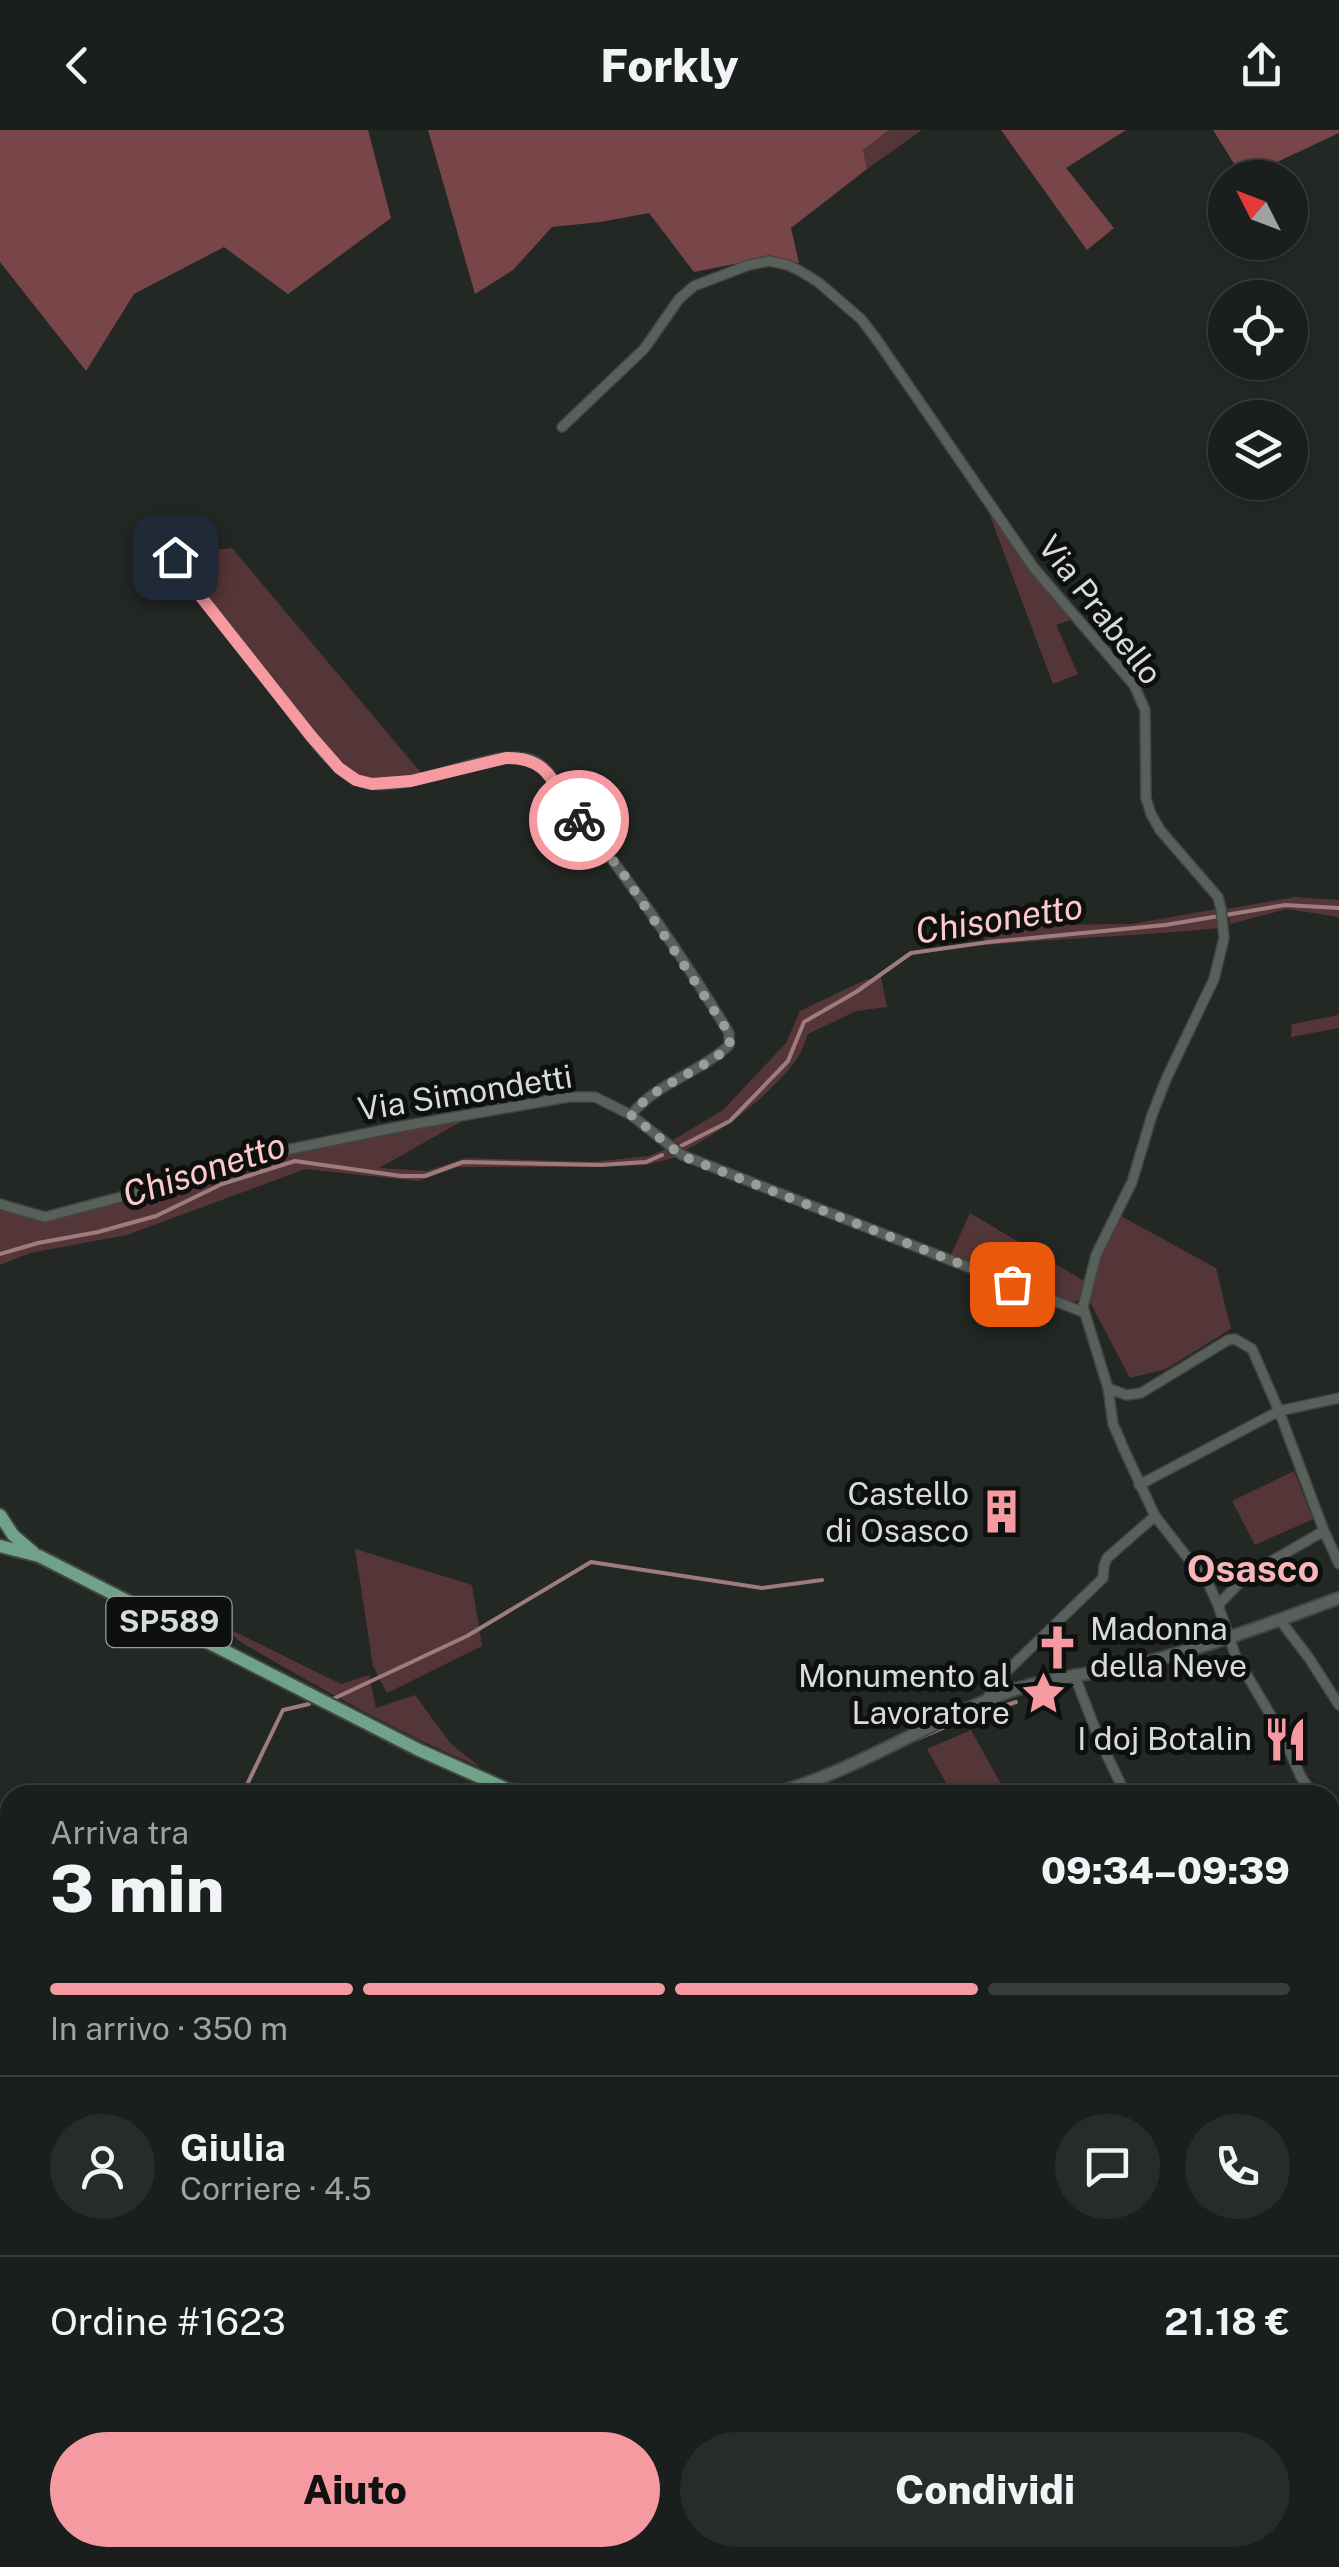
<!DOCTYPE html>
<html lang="it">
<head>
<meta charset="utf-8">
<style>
	:root { --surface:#1a1e1c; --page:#272b29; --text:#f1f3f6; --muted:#9fa2a3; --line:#383c3b; --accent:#f49aa0 }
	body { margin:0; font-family:"Public Sans",sans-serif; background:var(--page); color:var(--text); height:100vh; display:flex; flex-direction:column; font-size:38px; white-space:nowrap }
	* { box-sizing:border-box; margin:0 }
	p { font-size:32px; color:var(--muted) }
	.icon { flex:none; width:55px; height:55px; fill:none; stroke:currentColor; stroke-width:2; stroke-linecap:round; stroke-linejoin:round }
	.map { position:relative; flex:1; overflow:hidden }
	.details { position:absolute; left:0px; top:1655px; width:1340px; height:782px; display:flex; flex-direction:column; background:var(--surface); border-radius:30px 30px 0 0; box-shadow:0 2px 8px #0004,0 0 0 2px var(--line) }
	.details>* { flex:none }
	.needle { width:65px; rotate:312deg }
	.fabs { position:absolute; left:1208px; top:30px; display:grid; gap:20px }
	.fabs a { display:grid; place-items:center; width:100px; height:100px; border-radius:50%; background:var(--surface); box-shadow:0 2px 8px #0004,0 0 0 2px var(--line); font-size:50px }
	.pin { position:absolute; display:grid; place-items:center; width:85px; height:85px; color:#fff; margin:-42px; border-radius:20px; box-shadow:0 5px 15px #0006 }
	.courier { position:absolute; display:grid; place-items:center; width:100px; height:100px; margin:-50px; border:8px solid #f49aa0; border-radius:50%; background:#fff; color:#222; box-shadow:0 2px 12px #0007 }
	.overview em { font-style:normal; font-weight:800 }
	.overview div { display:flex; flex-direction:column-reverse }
	.overview { display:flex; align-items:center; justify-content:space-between; height:170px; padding:0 50px }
	h1 { font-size:65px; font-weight:800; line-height:75px }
	.bar { display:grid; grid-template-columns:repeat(4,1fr); gap:15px 10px; align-content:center; height:120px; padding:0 50px }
	.bar i { height:12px; border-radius:8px; background:var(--line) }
	.bar .on { background:var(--accent) }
	.bar p { grid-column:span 4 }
	.line { display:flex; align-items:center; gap:25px; padding:0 50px; border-top:2px solid var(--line) }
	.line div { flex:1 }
	.round { display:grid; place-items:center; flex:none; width:105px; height:105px; border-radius:52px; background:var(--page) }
	.cta { display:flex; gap:20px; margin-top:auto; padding:20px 50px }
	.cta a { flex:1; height:115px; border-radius:60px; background:var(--accent); color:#111; font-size:40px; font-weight:800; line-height:115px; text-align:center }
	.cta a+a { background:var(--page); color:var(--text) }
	header { display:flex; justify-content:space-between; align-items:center; height:130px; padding:0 50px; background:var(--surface); font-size:45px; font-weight:800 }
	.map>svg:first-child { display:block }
	.green { fill:#553638 }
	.forest { fill:#784649 }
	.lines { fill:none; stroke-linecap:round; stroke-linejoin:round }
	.stream { stroke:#9e7c7d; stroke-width:4 }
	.street-casing { stroke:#414643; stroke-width:12 }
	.secondary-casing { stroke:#414643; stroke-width:15 }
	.primary-casing { stroke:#414643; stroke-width:16 }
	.street { stroke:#59605c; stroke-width:9 }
	.secondary { stroke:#59605c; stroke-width:11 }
	.primary { stroke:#6fa288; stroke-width:12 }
	.done { stroke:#989c9a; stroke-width:10; stroke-dasharray:0 18 }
	.route { stroke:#f49aa0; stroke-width:12 }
	.labels { text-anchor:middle; stroke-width:10; stroke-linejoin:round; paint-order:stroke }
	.shield { fill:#0e100f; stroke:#9b9e9c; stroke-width:2.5 }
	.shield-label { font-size:30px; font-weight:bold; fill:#d7dbd9 }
	.street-label { font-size:32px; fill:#d7dbd9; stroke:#0e100f }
	.poi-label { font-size:32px; fill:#d7dbd9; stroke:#0e100f; text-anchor:end }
	.water-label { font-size:35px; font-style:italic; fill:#fec9cb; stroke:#0e100f }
	.quarter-label { font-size:38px; font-weight:bold; fill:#fab5b9; stroke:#0e100f }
</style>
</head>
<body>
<header><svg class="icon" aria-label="back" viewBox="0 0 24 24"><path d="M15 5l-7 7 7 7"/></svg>Forkly<svg class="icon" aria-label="share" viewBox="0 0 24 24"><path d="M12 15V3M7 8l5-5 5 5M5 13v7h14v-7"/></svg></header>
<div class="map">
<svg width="1339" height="2437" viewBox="0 0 1339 2437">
	<rect width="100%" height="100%" fill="#232825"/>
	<path class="green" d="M 889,0 L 922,0 L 867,39 L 863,20 Z
		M 986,375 L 1016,421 L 1073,489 L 1056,495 L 1078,544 L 1053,554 Z
		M 232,418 L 422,644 C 400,650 376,656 355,645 C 329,631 306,595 288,572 C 250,524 209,477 178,424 Z
		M 1295,767 L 1339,770 L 1339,787 L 1287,779 L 1230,794 L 1227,779 Z
		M 1217,779 L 1219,798 C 1142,806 1065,808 987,815 L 983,809 L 1013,795 L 1132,794 Z
		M 881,847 L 887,877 L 856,881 L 808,904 C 804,914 801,925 794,933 C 765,969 727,998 686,1020 L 673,1010 L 723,980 L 786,913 L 800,881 L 865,850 Z
		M 1339,885 L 1339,898 L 1291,907 L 1292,894 Z
		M 466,989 L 379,1038 L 427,1041 L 466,1028 L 591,1032 L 649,1026 L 666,1019 L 676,1027 L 646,1035 L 586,1037 L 458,1037 L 418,1051 L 305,1039 L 127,1105 L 30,1123 L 0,1135 L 0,1077 L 34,1090 L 121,1073 L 242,1033 Z
		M 970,1083 L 1084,1151 L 1078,1171 L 1070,1172 L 951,1125 Z
		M 1119,1085 L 1216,1138 L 1231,1199 L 1166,1239 L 1130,1248 L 1089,1170 L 1100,1125 Z
		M 1294,1341 L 1313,1389 L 1255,1415 L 1232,1371 Z
		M 355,1419 L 472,1455 L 482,1516 L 387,1563 L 373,1536 Z
		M 227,1498 L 341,1554 L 369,1545 L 376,1578 L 415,1565 L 451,1614 L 480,1637 C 396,1602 318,1557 239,1511 Z
		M 971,1600 L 1007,1665 L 953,1665 L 927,1619 Z"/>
	<path class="forest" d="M 0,0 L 368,0 L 391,88 L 288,164 L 224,117 L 134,164 L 86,241 L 0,132 Z
		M 428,0 L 889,0 L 863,20 L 867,39 L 791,98 L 799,133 L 769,127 L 694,142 L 649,83 L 600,92 L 552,97 L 513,140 L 475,164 Z
		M 1001,0 L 1126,0 L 1066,38 L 1114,98 L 1087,120 Z
		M 1213,0 L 1339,0 L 1339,3 L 1243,48 Z"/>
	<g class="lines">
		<path class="stream" d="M 681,1016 L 730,991 L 788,931 L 804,892 L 856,862 L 911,823 L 989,812 L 1165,795 L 1285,775 L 1339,778
			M 0,1124 L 38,1113 L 98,1102 L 156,1086 L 222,1054 L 295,1031 L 401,1046 L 425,1046 L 463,1032 L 601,1035 L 646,1032 L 662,1025
			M 335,1568 L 467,1506 L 591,1432 L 762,1458 L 822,1450
			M 915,1610 L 961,1590 L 1016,1572
			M 242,1665 L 283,1580 L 309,1574
			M 0,1738 L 10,1737"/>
		<defs>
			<path id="street" d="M 562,297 L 644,219 L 679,169 L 694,156 L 749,135 L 769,131 L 788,135 L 800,141 L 818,152 L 861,189 L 877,210 L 1034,438 L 1134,555 L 1145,580 L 1146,668 L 1151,684 L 1160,700 L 1218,767 L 1221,779 L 1224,808 L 1214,849 L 1167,947 L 1152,985 L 1132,1052 L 1096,1125 L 1083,1177 L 1108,1258 L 1113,1294 L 1121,1312
				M 175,427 C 204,474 241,516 275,560 C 293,583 331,639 356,650 C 407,672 505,605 541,635 C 556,647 563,671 575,686 C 589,704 605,720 619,739 C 658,791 695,847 729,903 L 729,915 C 700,943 656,953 631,985
				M 0,1074 L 45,1087 L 151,1059 L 238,1030 L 398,997 L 568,967 L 595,967 L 631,985 L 682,1025 L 1083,1182
				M 1108,1258 L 1126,1265 L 1141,1263 L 1228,1210 L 1235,1209 L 1252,1219 L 1279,1281 L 1324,1401 L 1339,1434
				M 1122,1315 L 1155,1386 L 1209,1455 L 1218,1475
				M 1139,1355 L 1279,1281 L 1339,1268
				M 1280,1490 L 1309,1528 L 1339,1575
				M 1074,1544 L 1099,1609 L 1126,1665
				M 986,1571 L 996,1552 L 1008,1540 L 1103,1448 L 1104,1436 L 1107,1428 L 1155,1386
				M 1312,1663 L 1301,1647 L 1282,1604 L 1236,1527 L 1218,1475 L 1247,1445 L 1324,1401
				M 1330,1736 L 1339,1732
				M 1330,2371 L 1339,2389
				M 432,2428 L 439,2437"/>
			<path id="secondary" d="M 769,1665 C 853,1643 927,1592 1008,1562 C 1052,1546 1098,1544 1143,1533 C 1210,1516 1274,1492 1339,1468
				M 0,2091 L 10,2089"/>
			<path id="primary" d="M 0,1385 L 13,1405 L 33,1422
				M 0,1416 L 39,1426 L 419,1620 L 509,1660 L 526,1665
				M 1006,2428 L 1011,2437"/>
		</defs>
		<use href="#street" class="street-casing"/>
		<use href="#secondary" class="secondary-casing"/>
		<use href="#primary" class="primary-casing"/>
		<use href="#street" class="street"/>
		<use href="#secondary" class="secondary"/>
		<use href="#primary" class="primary"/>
	</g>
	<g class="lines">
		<path class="done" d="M 579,690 L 620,739 L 729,903 L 730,916 C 700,943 656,953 631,985 L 682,1026 L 1012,1154"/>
		<path class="route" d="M 175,427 L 194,458 L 311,606 L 339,638 L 356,650 L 372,654 L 411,651 L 506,628 C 553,627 553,659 579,690"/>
	</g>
	<defs>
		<symbol id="building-bare" viewBox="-9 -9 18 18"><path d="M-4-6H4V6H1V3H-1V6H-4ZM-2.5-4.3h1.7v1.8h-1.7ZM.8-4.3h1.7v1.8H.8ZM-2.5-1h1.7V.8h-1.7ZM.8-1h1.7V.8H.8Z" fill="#f49aa0" stroke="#0e100f" stroke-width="2.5" paint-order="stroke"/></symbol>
		<symbol id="church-bare" viewBox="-9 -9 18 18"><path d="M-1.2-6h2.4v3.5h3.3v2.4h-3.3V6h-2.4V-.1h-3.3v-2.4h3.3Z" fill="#f49aa0" stroke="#0e100f" stroke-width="2.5" paint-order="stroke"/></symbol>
		<symbol id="sight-bare" viewBox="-9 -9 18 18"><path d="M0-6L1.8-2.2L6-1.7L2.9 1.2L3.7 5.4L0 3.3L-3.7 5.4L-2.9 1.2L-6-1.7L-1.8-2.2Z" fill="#f49aa0" stroke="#0e100f" stroke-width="2.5" paint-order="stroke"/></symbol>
		<symbol id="restaurant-bare" viewBox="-9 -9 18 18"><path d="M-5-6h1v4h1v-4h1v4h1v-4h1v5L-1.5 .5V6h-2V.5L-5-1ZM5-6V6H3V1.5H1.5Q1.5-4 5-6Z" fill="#f49aa0" stroke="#0e100f" stroke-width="2.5" paint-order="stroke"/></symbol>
	</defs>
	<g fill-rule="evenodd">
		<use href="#building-bare" x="970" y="1350" width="63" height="63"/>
		<use href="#church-bare" x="1026" y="1486" width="63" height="63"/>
		<use href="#sight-bare" x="1012" y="1532" width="63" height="63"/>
		<use href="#restaurant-bare" x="1254" y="1578" width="63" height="63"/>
	</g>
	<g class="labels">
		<rect class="shield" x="106.5" y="1467" width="125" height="50" rx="8"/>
		<g class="shield-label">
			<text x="169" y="1502">SP589</text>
		</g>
		<g class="street-label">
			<text transform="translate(1100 480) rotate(52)" y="11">Via Prabello</text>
			<text transform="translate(465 963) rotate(-9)" y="11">Via Simondetti</text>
		</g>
		<g class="poi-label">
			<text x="969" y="1375">Castello<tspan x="969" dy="37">di Osasco</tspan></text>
			<text x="1090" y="1510" text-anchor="start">Madonna<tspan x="1090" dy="37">della Neve</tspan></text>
			<text x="1010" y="1557">Monumento al<tspan x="1010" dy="37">Lavoratore</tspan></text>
			<text x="1252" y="1620">I doj Botalin</text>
		</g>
		<g class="water-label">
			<text transform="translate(999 789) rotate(-9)" y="12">Chisonetto</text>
			<text transform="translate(204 1040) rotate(-18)" y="12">Chisonetto</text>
		</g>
		<g class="quarter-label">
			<text x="1253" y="1452">Osasco</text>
		</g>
	</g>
</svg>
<div class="fabs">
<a><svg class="needle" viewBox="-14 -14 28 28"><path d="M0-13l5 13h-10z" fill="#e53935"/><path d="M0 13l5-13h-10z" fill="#9fa2a3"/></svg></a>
<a><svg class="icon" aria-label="locate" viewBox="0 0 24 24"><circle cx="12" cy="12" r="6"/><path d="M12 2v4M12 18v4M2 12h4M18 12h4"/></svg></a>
<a><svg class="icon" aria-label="layers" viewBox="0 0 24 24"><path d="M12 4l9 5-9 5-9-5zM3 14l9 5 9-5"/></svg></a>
</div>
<div class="pin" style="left:1012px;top:1154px;background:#ea580c"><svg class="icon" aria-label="bag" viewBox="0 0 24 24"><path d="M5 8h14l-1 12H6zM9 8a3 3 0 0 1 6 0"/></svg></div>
<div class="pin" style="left:175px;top:427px;background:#1f2937"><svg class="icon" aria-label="home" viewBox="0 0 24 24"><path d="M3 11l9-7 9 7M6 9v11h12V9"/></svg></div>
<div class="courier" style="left:579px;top:690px"><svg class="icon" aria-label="bike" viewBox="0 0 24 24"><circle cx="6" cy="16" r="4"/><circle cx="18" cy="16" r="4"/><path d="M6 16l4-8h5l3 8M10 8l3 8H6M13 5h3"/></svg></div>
<section class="details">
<div class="overview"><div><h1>3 min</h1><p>Arriva tra</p></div><em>09:34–09:39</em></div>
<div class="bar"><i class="on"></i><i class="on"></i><i class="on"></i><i></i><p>In arrivo · 350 m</p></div>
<div class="line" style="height:180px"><a class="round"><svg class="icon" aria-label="person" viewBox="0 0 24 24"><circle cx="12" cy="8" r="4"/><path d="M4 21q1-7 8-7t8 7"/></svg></a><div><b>Giulia</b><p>Corriere · 4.5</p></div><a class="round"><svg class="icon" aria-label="chat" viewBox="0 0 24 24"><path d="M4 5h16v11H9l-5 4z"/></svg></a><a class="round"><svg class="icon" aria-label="phone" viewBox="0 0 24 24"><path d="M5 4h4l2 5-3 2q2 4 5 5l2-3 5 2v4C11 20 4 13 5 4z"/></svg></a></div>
<div class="line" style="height:130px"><div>Ordine #1623</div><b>21.18 €</b></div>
<div class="cta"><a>Aiuto</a><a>Condividi</a></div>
</section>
</div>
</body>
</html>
